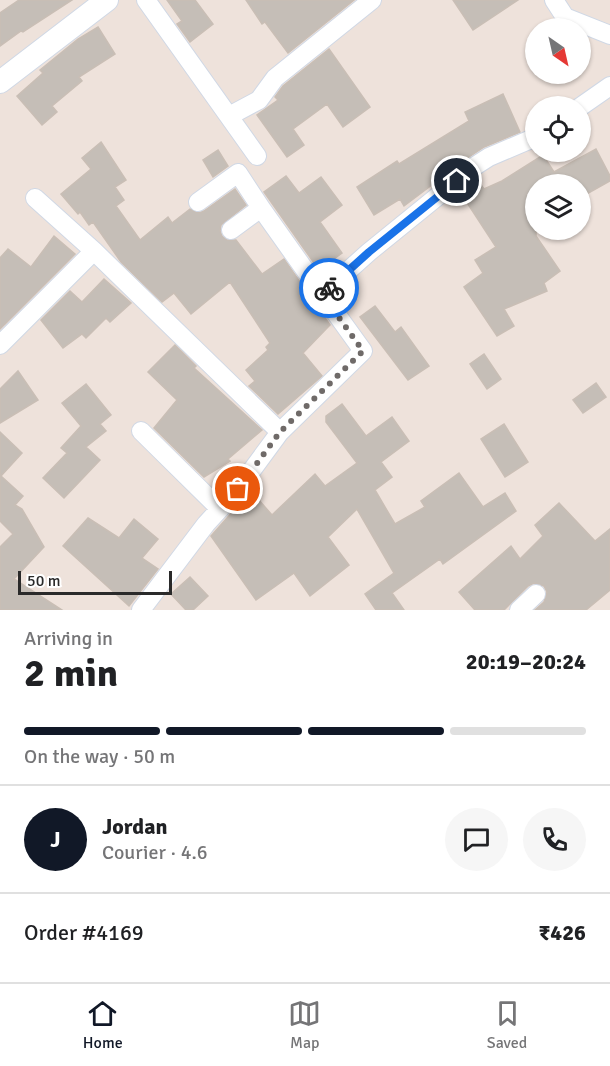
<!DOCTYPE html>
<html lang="en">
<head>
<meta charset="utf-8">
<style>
	:root { --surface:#fff; --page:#f6f6f6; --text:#202124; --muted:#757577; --line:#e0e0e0; --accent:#111827 }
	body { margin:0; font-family:Signika,sans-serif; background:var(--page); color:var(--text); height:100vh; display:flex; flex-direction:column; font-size:22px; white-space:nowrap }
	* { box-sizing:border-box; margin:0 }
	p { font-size:20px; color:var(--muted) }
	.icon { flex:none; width:33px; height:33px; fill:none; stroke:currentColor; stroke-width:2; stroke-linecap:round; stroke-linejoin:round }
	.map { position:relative; height:610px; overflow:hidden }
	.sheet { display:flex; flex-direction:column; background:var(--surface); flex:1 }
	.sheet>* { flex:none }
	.needle { width:39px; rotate:146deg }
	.fabs { position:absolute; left:525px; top:18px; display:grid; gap:12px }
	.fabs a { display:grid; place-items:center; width:66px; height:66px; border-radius:50%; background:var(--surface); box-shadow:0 2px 4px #0004; font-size:30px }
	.scale { position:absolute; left:18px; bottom:15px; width:154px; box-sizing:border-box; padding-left:6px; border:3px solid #2a2a2a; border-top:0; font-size:16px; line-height:21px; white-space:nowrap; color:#2a2a2a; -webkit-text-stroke:4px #fff; paint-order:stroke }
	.pin { position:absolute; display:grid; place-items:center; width:51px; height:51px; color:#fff; margin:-26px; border:3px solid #fff; border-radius:50%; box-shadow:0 2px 6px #0007 }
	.courier { position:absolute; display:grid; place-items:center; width:60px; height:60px; margin:-30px; border:4px solid #1a73e8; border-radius:50%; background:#fff; color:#222; box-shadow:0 2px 8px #0007 }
	.overview em { font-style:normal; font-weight:700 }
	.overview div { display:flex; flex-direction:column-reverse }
	.overview { display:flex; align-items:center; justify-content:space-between; height:102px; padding:0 24px }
	h1 { font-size:39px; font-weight:700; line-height:45px }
	.bar { display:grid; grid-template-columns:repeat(4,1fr); gap:9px 6px; align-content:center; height:72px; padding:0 24px }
	.bar i { height:8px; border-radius:4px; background:var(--line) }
	.bar .current { background:var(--accent) }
	.bar p { grid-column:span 4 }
	.line { display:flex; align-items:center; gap:15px; padding:0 24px; border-top:2px solid var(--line) }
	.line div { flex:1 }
	.round { display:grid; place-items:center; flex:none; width:63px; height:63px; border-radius:32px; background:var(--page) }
	.dock { display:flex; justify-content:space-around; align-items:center; height:84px; border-top:2px solid var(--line); background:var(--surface); font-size:16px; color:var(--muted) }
	.dock a { display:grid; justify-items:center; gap:3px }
	.dock .current { color:var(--accent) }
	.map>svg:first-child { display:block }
	.building { fill:#c5beb7; stroke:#c9beb5; stroke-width:1.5 }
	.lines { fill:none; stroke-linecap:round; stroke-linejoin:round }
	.minor-casing { stroke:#d0d8e5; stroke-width:20 }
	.tertiary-casing { stroke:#d0d8e5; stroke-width:24 }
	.minor { stroke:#fff; stroke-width:18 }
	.tertiary { stroke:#fff; stroke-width:22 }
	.done { stroke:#6f6a68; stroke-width:6; stroke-dasharray:0 10.8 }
	.route { stroke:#1a73e8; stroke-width:8 }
</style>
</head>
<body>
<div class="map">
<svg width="610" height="610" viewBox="0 0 610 610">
	<rect width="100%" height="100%" fill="#eee2db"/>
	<path class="building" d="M 19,0 L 72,0 L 23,32 L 21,31 L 0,46 L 0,13 Z
		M 167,0 L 195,0 L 213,24 L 190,42 L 177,24 L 182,21 Z
		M 246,0 L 354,0 L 288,53 L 265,22 L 262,24 Z
		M 453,0 L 518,0 L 473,30 Z
		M 98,27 L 115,54 L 79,77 L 82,81 L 52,106 L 57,112 L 42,125 L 17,96 L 43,73 L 40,70 L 78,39 Z
		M 329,49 L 370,107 L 343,127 L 327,104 L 293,129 L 304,145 L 287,157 L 257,115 L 278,100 L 275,97 L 283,86 Z
		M 503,94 L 520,132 L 484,147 L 469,157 L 404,206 L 400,199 L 374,215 L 357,187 L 397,161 L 399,164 L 469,121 L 465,112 Z
		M 101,142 L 126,180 L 115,187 L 124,200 L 116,206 L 140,240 L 168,217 L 172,223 L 190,209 L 199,213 L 204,211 L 235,189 L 246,205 L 221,225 L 220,231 L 222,236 L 227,240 L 236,240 L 262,274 L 284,259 L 330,325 L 303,353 L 322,376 L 278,414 L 249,386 L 255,381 L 246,370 L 268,350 L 266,347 L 270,343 L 230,282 L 191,314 L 174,293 L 162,302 L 121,262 L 93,222 L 89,225 L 80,212 L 78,214 L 61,194 L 91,169 L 82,158 Z
		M 596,149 L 610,176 L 610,181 L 585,195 L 580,184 L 536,184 L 536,236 L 560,271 L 544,283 L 547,291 L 504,309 L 514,326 L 497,336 L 464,287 L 483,273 L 475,260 L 496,247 L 460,192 L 477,179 L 484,189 L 502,181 L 543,155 L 554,172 Z
		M 218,150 L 228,166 L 213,177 L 203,160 Z
		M 286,176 L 299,193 L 321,177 L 342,205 L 320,222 L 342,253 L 319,270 L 264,192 Z
		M 54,236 L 75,254 L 0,329 L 0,258 L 8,249 L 31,267 Z
		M 104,279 L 131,303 L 110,322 L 106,318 L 86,338 L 82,334 L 63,348 L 41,320 L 70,291 L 82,302 Z
		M 375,306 L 395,332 L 401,327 L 429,366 L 408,380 L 360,317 Z
		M 175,345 L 196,366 L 194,368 L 262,430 L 228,459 L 230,461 L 204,477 L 154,428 L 177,400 L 148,372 Z
		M 484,354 L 501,379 L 487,389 L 470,364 Z
		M 18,371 L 38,400 L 0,423 L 0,389 Z
		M 596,383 L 606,397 L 583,413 L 573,400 Z
		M 86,384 L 111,415 L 100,424 L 106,431 L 86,447 L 100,460 L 64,498 L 43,478 L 67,453 L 61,448 L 81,426 L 62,403 Z
		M 342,404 L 366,436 L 392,417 L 409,441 L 381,462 L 392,477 L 375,490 L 395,524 L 425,507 L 421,501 L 459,473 L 483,507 L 505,493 L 516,511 L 443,564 L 440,559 L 392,593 L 404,610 L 376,610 L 365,594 L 394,573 L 357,509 L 328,537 L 349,565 L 310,596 L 294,573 L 256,600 L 211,536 L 251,491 L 272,515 L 315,474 L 325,486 L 357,463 L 326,422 L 326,416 Z
		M 504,424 L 528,462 L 505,477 L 481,439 Z
		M 0,432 L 22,453 L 1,476 L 23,496 L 15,505 L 22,509 L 44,547 L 14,579 L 62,610 L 0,610 L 0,547 L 13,534 L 0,521 Z
		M 559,503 L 595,541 L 610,529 L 610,590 L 586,610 L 535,610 L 544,602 L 547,592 L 544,586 L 534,583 L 528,586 L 504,610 L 475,610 L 459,592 L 511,546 L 520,559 L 543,536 L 535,525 Z
		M 88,518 L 119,538 L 134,519 L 158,539 L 142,558 L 158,569 L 129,606 L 63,546 Z
		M 190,577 L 208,596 L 193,610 L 186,610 L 171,594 Z"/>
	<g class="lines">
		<defs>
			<path id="minor" d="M 146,0 L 257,156
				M 554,0 L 565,17 L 610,35
				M 580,107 L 610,86
				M 229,116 L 259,100 L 275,78 L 372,0
				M 35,198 L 94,251 L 280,432
				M 198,202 L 238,173 L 261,208
				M 231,230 L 261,208 L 322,294
				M 0,345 L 94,251
				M 141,431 L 220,509
				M 141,610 L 206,524 L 238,489 L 280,432 L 363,351 L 322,294 L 369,252 L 475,166 L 489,157 L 536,137
				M 519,610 L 536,594"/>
			<path id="tertiary" d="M 0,82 L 107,0"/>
		</defs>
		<use href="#minor" class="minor-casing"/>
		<use href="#tertiary" class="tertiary-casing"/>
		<use href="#minor" class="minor"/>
		<use href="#tertiary" class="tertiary"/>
	</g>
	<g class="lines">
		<path class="done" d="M 238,489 L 280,432 L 363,351 L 322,294 L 329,288"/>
		<path class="route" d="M 329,288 L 369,252 L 457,181"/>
	</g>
</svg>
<div class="fabs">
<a><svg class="needle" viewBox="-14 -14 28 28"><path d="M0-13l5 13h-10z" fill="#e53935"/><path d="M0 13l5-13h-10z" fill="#757577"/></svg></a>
<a><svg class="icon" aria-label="locate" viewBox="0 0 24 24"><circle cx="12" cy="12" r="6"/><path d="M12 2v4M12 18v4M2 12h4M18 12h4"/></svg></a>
<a><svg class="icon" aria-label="layers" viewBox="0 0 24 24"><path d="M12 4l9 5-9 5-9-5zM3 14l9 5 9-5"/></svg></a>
</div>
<div class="scale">50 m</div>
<div class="pin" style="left:238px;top:489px;background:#ea580c"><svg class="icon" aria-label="bag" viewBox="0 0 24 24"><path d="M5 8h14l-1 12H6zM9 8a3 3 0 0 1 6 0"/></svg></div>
<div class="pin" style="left:457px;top:181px;background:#1f2937"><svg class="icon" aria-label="home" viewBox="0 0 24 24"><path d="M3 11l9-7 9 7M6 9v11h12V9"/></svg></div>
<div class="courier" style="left:329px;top:288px"><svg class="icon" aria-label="bike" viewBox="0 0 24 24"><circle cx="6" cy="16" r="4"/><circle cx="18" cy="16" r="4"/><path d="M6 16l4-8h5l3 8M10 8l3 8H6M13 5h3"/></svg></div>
</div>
<section class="sheet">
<div class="overview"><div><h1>2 min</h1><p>Arriving in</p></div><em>20:19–20:24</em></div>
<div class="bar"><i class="current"></i><i class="current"></i><i class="current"></i><i></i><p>On the way · 50 m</p></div>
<div class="line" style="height:108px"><b class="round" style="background:var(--accent);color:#fff">J</b><div><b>Jordan</b><p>Courier · 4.6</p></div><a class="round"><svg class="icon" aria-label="chat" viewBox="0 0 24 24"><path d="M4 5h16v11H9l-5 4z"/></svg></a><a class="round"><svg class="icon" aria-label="phone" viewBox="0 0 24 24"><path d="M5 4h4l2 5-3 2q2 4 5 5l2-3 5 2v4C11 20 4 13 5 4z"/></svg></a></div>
<div class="line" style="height:78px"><div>Order #4169</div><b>₹426</b></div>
</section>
<nav class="dock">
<a class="current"><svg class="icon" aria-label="home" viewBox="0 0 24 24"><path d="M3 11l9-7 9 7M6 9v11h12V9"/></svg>Home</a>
<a><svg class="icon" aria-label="map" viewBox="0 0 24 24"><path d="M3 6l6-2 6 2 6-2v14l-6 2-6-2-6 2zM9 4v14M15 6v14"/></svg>Map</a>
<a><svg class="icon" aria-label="saved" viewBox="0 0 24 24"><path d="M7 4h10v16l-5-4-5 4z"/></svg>Saved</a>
</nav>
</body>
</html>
